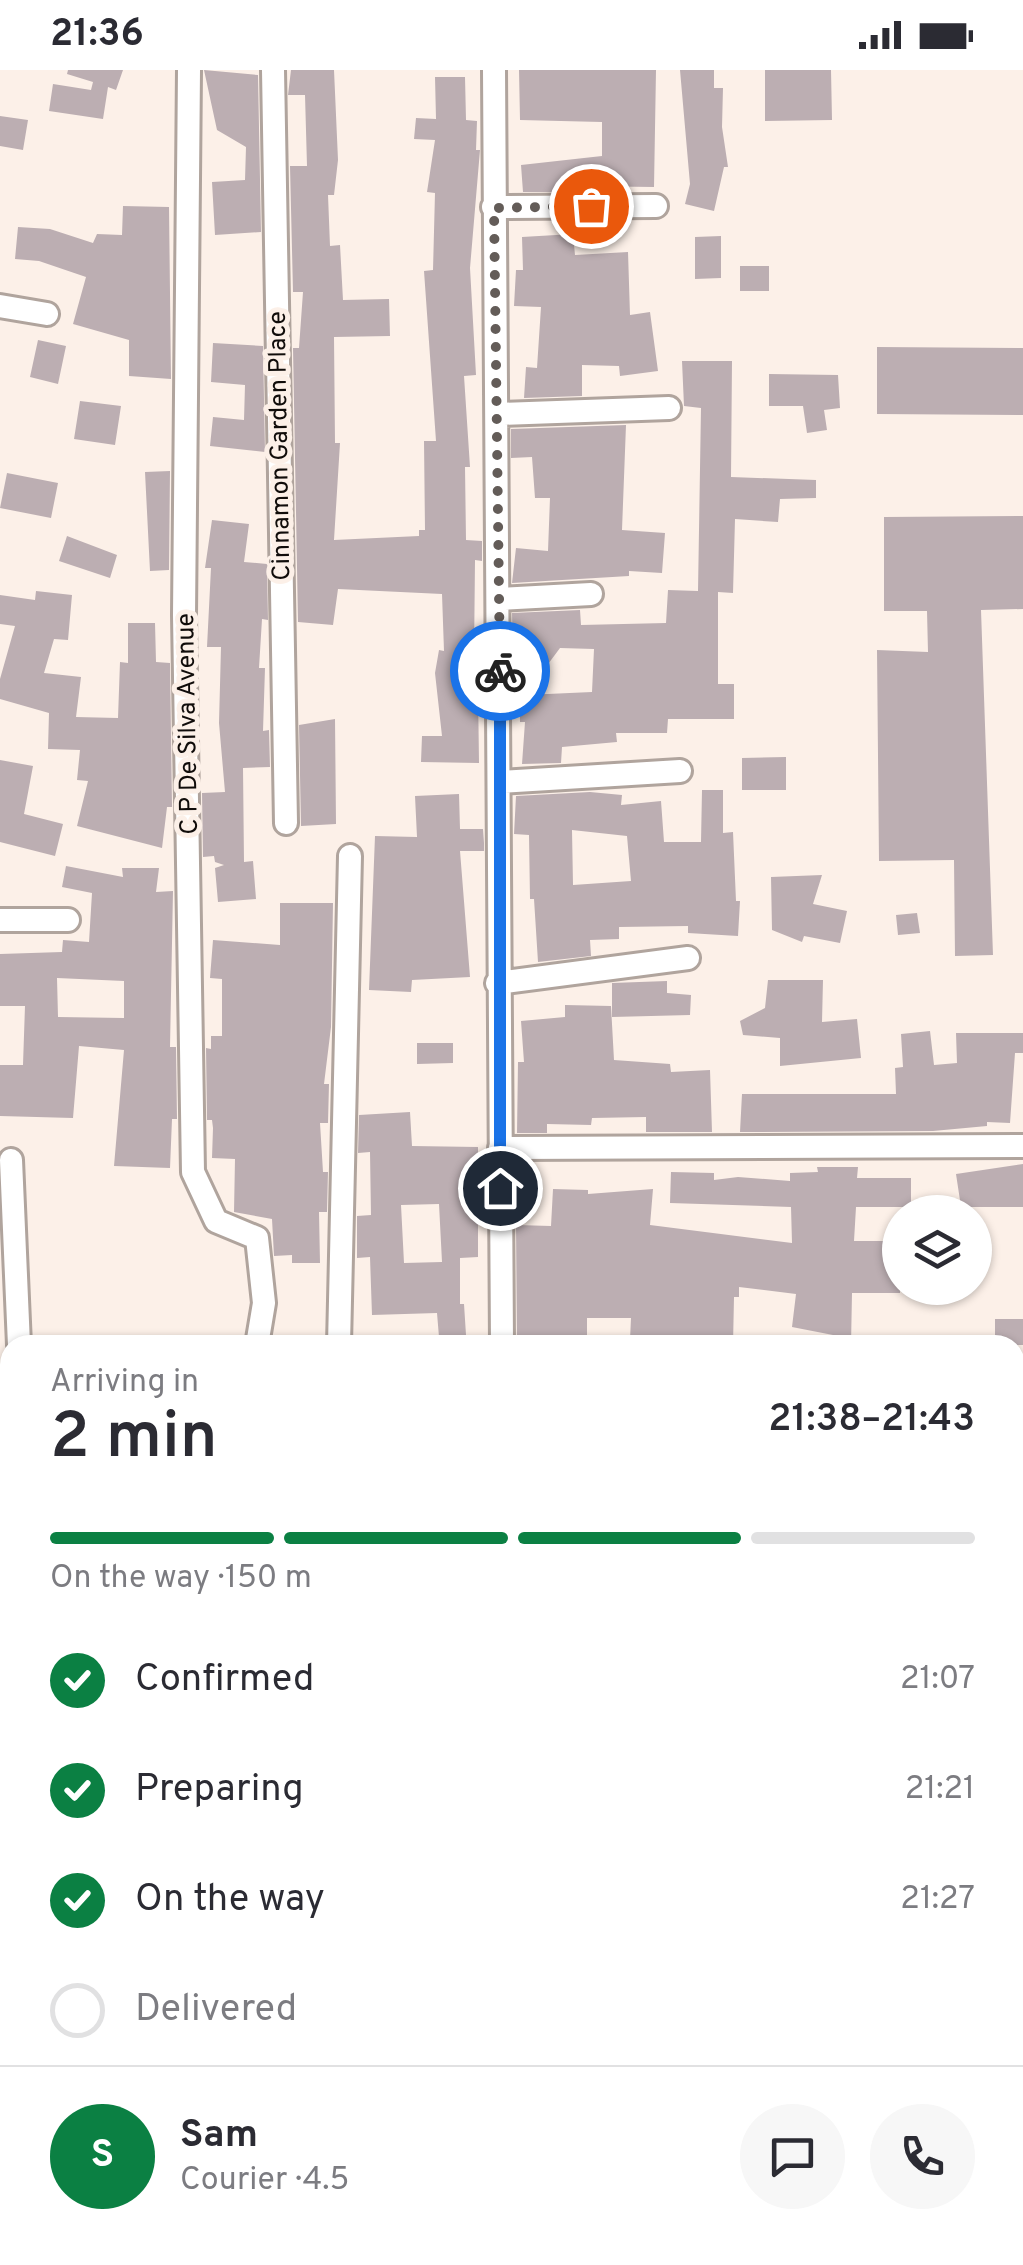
<!DOCTYPE html>
<html lang="en">
<head>
<meta charset="utf-8">
<style>
	:root { --surface:#fff; --page:#f7f7f7; --text:#2b2b33; --muted:#7c7c81; --line:#e1e1e2; --accent:#0b8043 }
	body { margin:0; font-family:Overpass,sans-serif; background:var(--page); color:var(--text); height:100vh; display:flex; flex-direction:column; font-size:38px; white-space:nowrap }
	* { box-sizing:border-box; margin:0 }
	p { font-size:32px; color:var(--muted) }
	.icon { flex:none; width:55px; height:55px; fill:none; stroke:currentColor; stroke-width:2; stroke-linecap:round; stroke-linejoin:round }
	.map { position:relative; flex:1; overflow:hidden }
	.sheet { position:absolute; left:0px; top:1265px; width:1025px; height:930px; display:flex; flex-direction:column; background:var(--surface); border-radius:30px 30px 0 0; box-shadow:0 2px 8px #0004 }
	.sheet>* { flex:none }
	.controls { position:absolute; left:882px; top:1125px; display:grid; gap:20px }
	.controls a { display:grid; place-items:center; width:110px; height:110px; border-radius:50%; background:var(--surface); box-shadow:0 2px 8px #0004; font-size:50px }
	.pin { position:absolute; display:grid; place-items:center; width:85px; height:85px; color:#fff; margin:-42px; border:5px solid #fff; border-radius:50%; box-shadow:0 2px 10px #0007 }
	.courier { position:absolute; display:grid; place-items:center; width:100px; height:100px; margin:-50px; border:8px solid #1a73e8; border-radius:50%; background:#fff; color:#222; box-shadow:0 2px 12px #0007 }
	.head em { font-style:normal; font-weight:600 }
	.head div { display:flex; flex-direction:column-reverse }
	.head { display:flex; align-items:center; justify-content:space-between; height:170px; padding:0 50px }
	h1 { font-size:65px; font-weight:600; line-height:75px }
	.bar { display:grid; grid-template-columns:repeat(4,1fr); gap:15px 10px; align-content:center; height:120px; padding:0 50px }
	.bar i { height:12px; border-radius:8px; background:var(--line) }
	.bar .current { background:var(--accent) }
	.bar p { grid-column:span 4 }
	.line { display:flex; align-items:center; gap:25px; padding:0 50px; border-top:2px solid var(--line) }
	.line div { flex:1 }
	.round { display:grid; place-items:center; flex:none; width:105px; height:105px; border-radius:52px; background:var(--page) }
	ol { padding:0 50px; list-style:none }
	li { display:flex; align-items:center; gap:30px; height:110px }
	li p { margin-inline-start:auto }
	li .icon { padding:10px; border-radius:50%; background:var(--accent); color:#fff; stroke-width:4 }
	li:last-child { color:var(--muted) }
	li i { width:55px; height:55px; border:5px solid var(--line); border-radius:50% }
	.status { display:flex; justify-content:space-between; align-items:center; height:70px; padding:0 50px; background:var(--surface); direction:ltr }
	.status svg { height:28px; fill:currentColor }
	.map>svg:first-child { display:block }
	.lines { fill:none; stroke-linecap:round; stroke-linejoin:round }
	.canal { stroke:#5aabb1; stroke-width:25 }
	.building { fill:#bcaeb2; fill-rule:evenodd }
	.minor-casing { stroke:#b0a49d; stroke-width:28 }
	.major-casing { stroke:#d4d3d3; stroke-width:32 }
	.minor { stroke:#fff; stroke-width:22 }
	.major { stroke:#89f7d9; stroke-width:28 }
	.done { stroke:#635c58; stroke-width:10; stroke-dasharray:0 18 }
	.route { stroke:#1a73e8; stroke-width:12 }
	.labels { text-anchor:middle; stroke-width:10; stroke-linejoin:round; paint-order:stroke }
	.street-label { font-size:25px; fill:#100c0a; stroke:#fcf0e8 }
</style>
</head>
<body>
<div class="status"><b>21:36</b><svg viewBox="0 0 49 12"><path d="M0 12V9h3v3zM5 12V6h3v6zM10 12V3h3v9zM15 12V0h3v12zM26 1h20v11H26zM47 4h2v5h-2z"/></svg></div>
<div class="map">
<svg width="1023" height="2195" viewBox="0 0 1023 2195">
	<rect width="100%" height="100%" fill="#fcf0e8"/>
	<g class="lines">
		<path class="canal" d="M 0,2125 L 10,2125
			M 937,2185 L 944,2195"/>
	</g>
	<path class="building" d="M 68,0 L 123,0 L 116,20 L 108,17 L 103,49 L 49,41 L 53,14 L 91,20 L 93,12 L 67,4 Z
		M 204,0 L 258,5 L 261,162 L 215,165 L 212,112 L 245,110 L 246,77 L 217,60 Z
		M 291,0 L 334,0 L 338,90 L 334,125 L 328,125 L 330,176 L 340,175 L 343,230 L 389,229 L 390,266 L 334,267 L 335,373 L 340,373 L 334,470 L 419,466 L 419,460 L 425,460 L 424,371 L 436,371 L 424,201 L 433,200 L 435,123 L 427,122 L 435,70 L 414,69 L 416,48 L 436,49 L 435,7 L 465,7 L 466,50 L 477,51 L 476,80 L 480,80 L 470,198 L 476,305 L 464,306 L 470,397 L 465,397 L 466,470 L 482,471 L 482,491 L 475,490 L 474,586 L 468,621 L 478,620 L 479,693 L 421,692 L 422,666 L 442,666 L 435,603 L 439,580 L 444,581 L 442,524 L 338,519 L 333,555 L 298,552 L 293,278 L 299,278 L 303,222 L 293,222 L 290,96 L 307,96 L 305,25 L 288,25 Z
		M 519,0 L 656,0 L 654,117 L 575,116 L 575,122 L 523,122 L 521,95 L 602,86 L 602,52 L 520,50 Z
		M 680,0 L 714,0 L 714,18 L 723,18 L 722,57 L 728,97 L 724,97 L 714,141 L 685,134 L 690,114 Z
		M 765,0 L 831,0 L 832,50 L 765,51 Z
		M 0,46 L 28,50 L 23,80 L 0,76 Z
		M 123,136 L 169,137 L 171,309 L 129,306 L 129,270 L 73,254 L 86,207 L 39,191 L 15,189 L 18,157 L 50,159 L 93,173 L 97,164 L 122,165 Z
		M 573,164 L 575,185 L 628,182 L 630,245 L 650,242 L 658,301 L 620,306 L 619,296 L 582,295 L 582,326 L 524,328 L 526,297 L 537,298 L 541,237 L 514,236 L 516,200 L 523,200 L 522,167 Z
		M 721,166 L 721,208 L 695,209 L 695,167 Z
		M 740,196 L 769,196 L 769,221 L 740,221 Z
		M 38,270 L 66,276 L 58,314 L 30,307 Z
		M 213,273 L 263,276 L 265,382 L 210,376 L 213,347 L 244,350 L 245,315 L 211,312 Z
		M 877,277 L 1023,278 L 1023,345 L 877,344 Z
		M 682,291 L 732,291 L 731,407 L 816,410 L 816,428 L 780,429 L 778,452 L 735,449 L 733,523 L 718,522 L 718,614 L 734,614 L 734,649 L 668,649 L 667,663 L 616,663 L 617,672 L 562,677 L 561,693 L 522,694 L 525,652 L 520,652 L 519,595 L 513,594 L 512,543 L 580,540 L 581,555 L 666,553 L 668,520 L 698,521 L 701,338 L 684,336 ZM 560,578 L 594,579 L 592,622 L 525,625 Z
		M 769,304 L 838,305 L 840,338 L 824,340 L 827,360 L 807,363 L 803,336 L 769,336 Z
		M 80,331 L 121,336 L 115,375 L 74,369 Z
		M 626,355 L 622,460 L 665,463 L 662,503 L 629,501 L 629,506 L 512,513 L 516,478 L 548,481 L 550,428 L 535,428 L 532,387 L 511,388 L 511,359 Z
		M 170,401 L 169,500 L 150,501 L 145,402 Z
		M 7,403 L 58,413 L 51,448 L 0,438 Z
		M 1023,446 L 1023,539 L 981,540 L 993,885 L 955,886 L 954,790 L 879,791 L 877,580 L 928,582 L 927,541 L 884,541 L 884,447 Z
		M 212,450 L 249,454 L 244,492 L 267,494 L 268,550 L 262,549 L 259,598 L 265,598 L 263,661 L 269,660 L 270,697 L 243,698 L 244,792 L 253,791 L 256,829 L 218,832 L 215,798 L 224,795 L 215,792 L 214,786 L 203,787 L 202,723 L 225,722 L 219,653 L 221,577 L 207,577 L 211,498 L 205,498 Z
		M 67,466 L 117,485 L 110,508 L 59,491 Z
		M 36,521 L 72,525 L 68,570 L 54,569 L 44,603 L 81,607 L 76,647 L 118,648 L 120,592 L 128,593 L 128,553 L 155,553 L 156,592 L 170,593 L 172,737 L 167,737 L 162,778 L 77,756 L 88,711 L 77,710 L 80,680 L 48,679 L 49,643 L 0,629 L 0,609 L 15,556 L 0,554 L 0,525 L 35,530 Z
		M 335,649 L 336,754 L 301,756 L 299,655 Z
		M 786,687 L 786,720 L 742,720 L 742,688 Z
		M 0,690 L 33,696 L 24,744 L 63,754 L 55,786 L 0,772 Z
		M 702,720 L 723,720 L 723,763 L 733,762 L 736,831 L 740,831 L 738,866 L 688,863 L 688,856 L 619,857 L 619,869 L 590,870 L 591,886 L 538,892 L 534,829 L 530,829 L 529,765 L 514,764 L 516,726 L 590,722 L 622,725 L 621,735 L 661,731 L 664,772 L 701,772 ZM 572,760 L 627,766 L 631,811 L 573,815 Z
		M 459,724 L 460,759 L 483,759 L 484,773 L 484,781 L 460,781 L 470,907 L 412,910 L 411,922 L 369,920 L 375,766 L 417,767 L 415,726 Z
		M 66,796 L 123,807 L 122,798 L 159,798 L 156,822 L 173,821 L 170,977 L 176,977 L 177,1049 L 172,1049 L 170,1098 L 114,1096 L 124,980 L 79,976 L 73,1048 L 0,1046 L 0,995 L 23,995 L 25,936 L 0,936 L 0,884 L 62,882 L 63,870 L 89,872 L 92,823 L 62,817 ZM 57,908 L 124,911 L 124,948 L 58,947 Z
		M 822,805 L 813,834 L 847,841 L 840,873 L 804,866 L 802,872 L 772,860 L 771,807 Z
		M 280,833 L 333,833 L 331,957 L 324,1014 L 329,1014 L 328,1053 L 320,1053 L 323,1102 L 328,1102 L 327,1142 L 319,1142 L 320,1193 L 292,1193 L 292,1185 L 274,1186 L 272,1149 L 234,1142 L 235,1089 L 212,1088 L 213,1058 L 212,1050 L 207,1050 L 206,978 L 211,979 L 211,966 L 222,966 L 222,909 L 210,908 L 213,870 L 280,875 Z
		M 917,843 L 920,863 L 898,865 L 896,845 Z
		M 768,910 L 823,910 L 822,952 L 857,949 L 861,988 L 780,996 L 780,968 L 743,965 L 740,951 L 765,938 Z
		M 667,911 L 667,923 L 691,925 L 690,945 L 612,947 L 612,913 Z
		M 565,935 L 611,936 L 614,990 L 670,994 L 671,1002 L 710,1000 L 712,1062 L 646,1062 L 646,1047 L 592,1048 L 591,1055 L 547,1054 L 547,1063 L 517,1063 L 518,992 L 524,992 L 521,951 L 565,947 Z
		M 930,961 L 934,995 L 957,993 L 956,963 L 1023,963 L 1023,983 L 1015,983 L 1010,1053 L 987,1052 L 987,1056 L 933,1061 L 740,1062 L 742,1024 L 896,1024 L 895,998 L 903,997 L 901,964 Z
		M 417,973 L 453,973 L 453,993 L 417,994 Z
		M 410,1042 L 412,1076 L 478,1077 L 478,1187 L 460,1188 L 460,1234 L 464,1234 L 466,1265 L 439,1267 L 437,1243 L 372,1245 L 370,1187 L 357,1188 L 357,1146 L 371,1145 L 370,1082 L 358,1083 L 359,1045 ZM 439,1134 L 442,1192 L 404,1193 L 401,1135 Z
		M 1023,1094 L 1023,1137 L 961,1137 L 956,1104 Z
		M 817,1097 L 858,1097 L 857,1108 L 911,1108 L 911,1137 L 856,1137 L 854,1171 L 900,1171 L 900,1223 L 852,1223 L 851,1275 L 834,1275 L 833,1265 L 792,1257 L 796,1224 L 739,1217 L 739,1227 L 734,1227 L 733,1275 L 630,1270 L 631,1248 L 587,1248 L 587,1267 L 557,1268 L 558,1275 L 517,1275 L 516,1155 L 551,1156 L 553,1119 L 588,1120 L 588,1124 L 653,1119 L 650,1155 L 792,1173 L 791,1137 L 670,1133 L 671,1102 L 714,1103 L 714,1110 L 738,1107 L 790,1111 L 790,1103 L 818,1102 Z
		M 995,1249 L 1023,1249 L 1023,1275 L 995,1275 Z"/>
	<g class="lines">
		<defs>
			<path id="minor" d="M 189,0 L 184,545 L 193,1102 L 216,1151 L 257,1168 L 264,1233 L 257,1275
				M 273,0 L 286,753
				M 494,0 L 502,1275
				M 493,137 L 656,136
				M 0,236 L 47,244
				M 498,344 L 669,338
				M 499,529 L 591,524
				M 500,712 L 680,701
				M 0,850 L 68,850
				M 497,913 L 688,888
				M 500,1078 L 1023,1076
				M 11,1090 L 19,1275
				M 339,1275 L 350,786
				M 0,1776 L 10,1720
				M 1015,2059 L 1023,2062
				M 0,2067 L 10,2066
				M 167,2185 L 170,2195
				M 536,2185 L 573,2195
				M 860,2185 L 867,2195
				M 959,2185 L 967,2195
				M 0,2188 L 14,2185
				M 36,2195 L 39,2185
				M 365,2195 L 367,2185"/>
			<path id="major" d="M 0,1433 L 10,1435
				M 1015,1565 L 1023,1565"/>
		</defs>
		<use href="#minor" class="minor-casing"/>
		<use href="#major" class="major-casing"/>
		<use href="#minor" class="minor"/>
		<use href="#major" class="major"/>
	</g>
	<g class="lines">
		<path class="done" d="M 500,601 L 494,138 L 591,136"/>
		<path class="route" d="M 500,601 L 500,1118"/>
	</g>
	<g class="labels">
		<g class="street-label">
			<text transform="translate(278 376) rotate(-91)" y="9">Cinnamon Garden Place</text>
			<text transform="translate(186 654) rotate(-91)" y="9">C P De Silva Avenue</text>
		</g>
	</g>
</svg>
<div class="controls">
<a><svg class="icon" aria-label="layers" viewBox="0 0 24 24"><path d="M12 4l9 5-9 5-9-5zM3 14l9 5 9-5"/></svg></a>
</div>
<div class="pin" style="left:591px;top:136px;background:#ea580c"><svg class="icon" aria-label="bag" viewBox="0 0 24 24"><path d="M5 8h14l-1 12H6zM9 8a3 3 0 0 1 6 0"/></svg></div>
<div class="pin" style="left:500px;top:1118px;background:#1f2937"><svg class="icon" aria-label="home" viewBox="0 0 24 24"><path d="M3 11l9-7 9 7M6 9v11h12V9"/></svg></div>
<div class="courier" style="left:500px;top:601px"><svg class="icon" aria-label="bike" viewBox="0 0 24 24"><circle cx="6" cy="16" r="4"/><circle cx="18" cy="16" r="4"/><path d="M6 16l4-8h5l3 8M10 8l3 8H6M13 5h3"/></svg></div>
<section class="sheet">
<div class="head"><div><h1>2 min</h1><p>Arriving in</p></div><em>21:38–21:43</em></div>
<div class="bar"><i class="current"></i><i class="current"></i><i class="current"></i><i></i><p>On the way · 150 m</p></div>
<ol>
<li><svg class="icon" aria-label="check" viewBox="0 0 24 24"><path d="M5 12l5 5 9-10"/></svg>Confirmed<p>21:07</p></li>
<li><svg class="icon" aria-label="check" viewBox="0 0 24 24"><path d="M5 12l5 5 9-10"/></svg>Preparing<p>21:21</p></li>
<li><svg class="icon" aria-label="check" viewBox="0 0 24 24"><path d="M5 12l5 5 9-10"/></svg>On the way<p>21:27</p></li>
<li><i></i>Delivered</li>
</ol>
<div class="line" style="height:180px"><b class="round" style="background:var(--accent);color:#fff">S</b><div><b>Sam</b><p>Courier · 4.5</p></div><a class="round"><svg class="icon" aria-label="chat" viewBox="0 0 24 24"><path d="M4 5h16v11H9l-5 4z"/></svg></a><a class="round"><svg class="icon" aria-label="phone" viewBox="0 0 24 24"><path d="M5 4h4l2 5-3 2q2 4 5 5l2-3 5 2v4C11 20 4 13 5 4z"/></svg></a></div>
</section>
</div>
</body>
</html>
